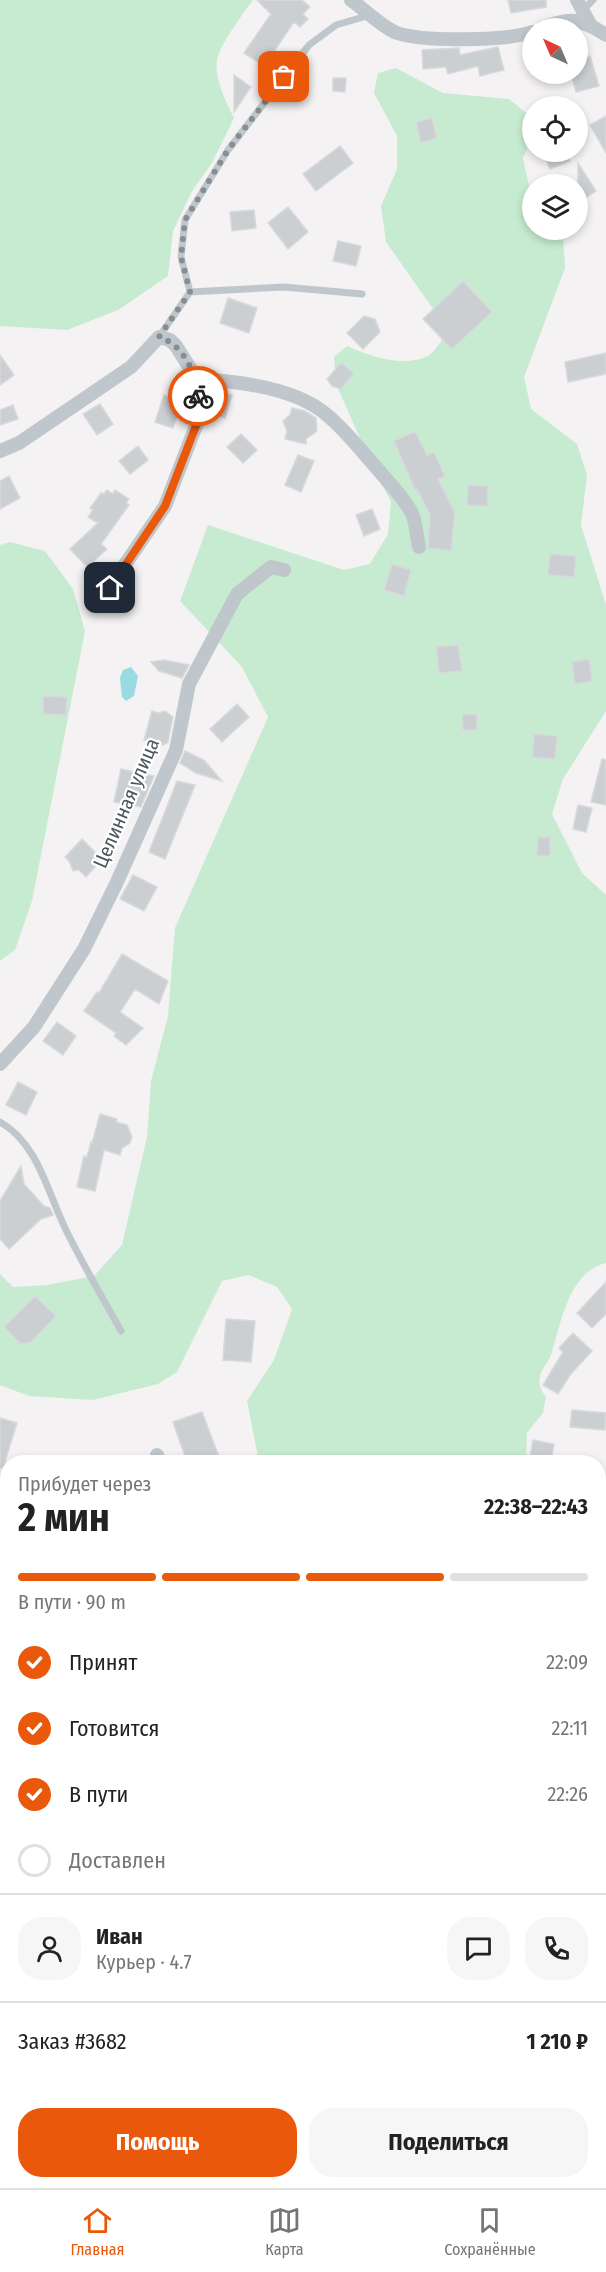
<!DOCTYPE html>
<html lang="ru">
<head>
<meta charset="utf-8">
<style>
	:root { --surface:#fff; --page:#f6f6f6; --text:#222; --muted:#767676; --line:#e0e0e0; --accent:#ea580c }
	body { margin:0; font-family:"Fira Sans Condensed",sans-serif; background:var(--page); color:var(--text); height:100vh; display:flex; flex-direction:column; font-size:22px; white-space:nowrap }
	* { box-sizing:border-box; margin:0 }
	p { font-size:20px; color:var(--muted) }
	.icon { flex:none; width:33px; height:33px; fill:none; stroke:currentColor; stroke-width:2; stroke-linecap:round; stroke-linejoin:round }
	.map { position:relative; flex:1; overflow:hidden }
	.sheet { position:absolute; left:0px; top:1455px; width:606px; height:734px; display:flex; flex-direction:column; background:var(--surface); border-radius:24px 24px 0 0; box-shadow:0 3px 9px #0003 }
	.sheet>* { flex:none }
	.needle { width:39px; rotate:316deg }
	.tools { position:absolute; left:522px; top:18px; display:grid; gap:12px }
	.tools a { display:grid; place-items:center; width:66px; height:66px; border-radius:50%; background:var(--surface); box-shadow:0 3px 9px #0003; font-size:30px }
	.pin { position:absolute; display:grid; place-items:center; width:51px; height:51px; color:#fff; margin:-26px; border-radius:12px; box-shadow:0 3px 9px #0006 }
	.courier { position:absolute; display:grid; place-items:center; width:60px; height:60px; margin:-30px; border:4px solid #ea580c; border-radius:50%; background:#fff; color:#222; box-shadow:0 2px 8px #0007 }
	.summary em { font-style:normal; font-weight:700 }
	.summary div { display:flex; flex-direction:column-reverse }
	.summary { display:flex; align-items:center; justify-content:space-between; height:102px; padding:0 18px }
	h1 { font-size:39px; font-weight:700; line-height:45px }
	.bar { display:grid; grid-template-columns:repeat(4,1fr); gap:9px 6px; align-content:center; height:72px; padding:0 18px }
	.bar i { height:8px; border-radius:4px; background:var(--line) }
	.bar .current { background:var(--accent) }
	.bar p { grid-column:span 4 }
	.line { display:flex; align-items:center; gap:15px; padding:0 18px; border-top:2px solid var(--line) }
	.line div { flex:1 }
	.round { display:grid; place-items:center; flex:none; width:63px; height:63px; border-radius:24px; background:var(--page) }
	ol { padding:0 18px; list-style:none }
	li { display:flex; align-items:center; gap:18px; height:66px }
	li p { margin-inline-start:auto }
	li .icon { padding:6px; border-radius:50%; background:var(--accent); color:#fff; stroke-width:4 }
	li:last-child { color:var(--muted) }
	li i { width:33px; height:33px; border:3px solid var(--line); border-radius:50% }
	.button { display:flex; gap:12px; margin-top:auto; padding:12px 18px }
	.button a { flex:1; height:69px; border-radius:24px; background:var(--accent); color:#fff; font-size:24px; font-weight:700; line-height:69px; text-align:center }
	.button a+a { background:var(--page); color:var(--text) }
	.tabs { display:flex; justify-content:space-around; align-items:center; height:84px; border-top:2px solid var(--line); background:var(--surface); font-size:16px; color:var(--muted) }
	.tabs a { display:grid; justify-items:center; gap:3px }
	.tabs .current { color:var(--accent) }
	.map>svg:first-child { display:block }
	.green { fill:#c7ebd1 }
	.water { fill:#9adae2 }
	.building { fill:#cccfd2; stroke:#d7d9dc; stroke-width:1.5 }
	.lines { fill:none; stroke-linecap:round; stroke-linejoin:round }
	.lane { stroke:#c0c7cc; stroke-width:7 }
	.street { stroke:#c0c7cc; stroke-width:14 }
	.secondary { stroke:#c0cad1; stroke-width:18 }
	.done { stroke:#878d91; stroke-width:6; stroke-dasharray:0 10.8 }
	.route { stroke:#ea580c; stroke-width:8 }
	.labels { text-anchor:middle; stroke-width:4.5; stroke-linejoin:round; paint-order:stroke }
	.street-label { font-size:20px; fill:#4c575d; stroke:#fff }
</style>
</head>
<body>
<div class="map">
<svg width="606" height="2188" viewBox="0 0 606 2188">
	<rect width="100%" height="100%" fill="#f4f2f2"/>
	<path class="green" d="M 0,0 L 253,0 C 244,12 219,46 217,60 C 214,78 226,102 234,118 L 212,163 L 192,191 L 173,231 L 168,276 L 118,310 L 67,330 L 0,326 Z
		M 396,68 L 443,93 L 509,99 L 531,117 L 532,138 L 523,158 L 529,186 L 532,191 L 532,230 L 559,230 L 563,236 L 565,268 L 524,377 L 531,409 L 577,444 L 587,475 L 581,525 L 606,605 L 606,711 L 563,779 L 552,814 L 582,873 L 606,895 L 606,1263 C 568,1272 561,1324 551,1355 C 547,1365 537,1373 540,1385 C 540,1389 544,1394 546,1397 L 543,1413 L 527,1433 L 526,1462 L 259,1462 L 247,1401 L 274,1360 L 292,1309 L 277,1287 L 249,1275 L 222,1281 L 177,1372 L 158,1384 L 93,1400 L 29,1396 L 0,1385 L 0,1274 L 13,1287 L 47,1285 L 94,1276 L 122,1245 L 147,1137 L 151,1081 L 168,1016 L 175,928 L 268,717 L 242,667 L 180,601 L 208,525 L 344,570 L 370,564 L 388,534 L 391,502 L 374,470 L 336,384 L 334,357 L 347,346 C 368,356 405,368 428,356 C 432,354 437,346 441,342 L 441,320 L 386,242 L 381,206 L 397,169 L 397,136 L 374,93 L 378,73 Z
		M 10,542 L 45,551 L 73,589 L 85,631 L 32,901 L 15,950 L 0,961 L 0,545 Z
		M 598,1803 L 606,1806 L 606,2034 L 599,2038 Z
		M 606,2112 L 606,2188 L 531,2188 L 535,2181 L 598,2181 L 599,2116 Z"/>
	<path class="water" d="M 131,667 L 138,676 L 134,696 L 126,701 L 122,697 L 120,678 L 123,670 Z"/>
	<path class="building" d="M 257,0 L 302,0 L 310,7 L 303,14 L 308,19 L 300,27 L 294,22 L 264,66 L 244,53 L 271,14 Z
		M 508,0 L 546,0 L 546,7 L 511,13 Z
		M 498,47 L 504,70 L 480,76 L 478,66 L 448,74 L 446,67 L 423,69 L 422,50 L 459,48 L 460,55 Z
		M 590,56 L 599,86 L 576,92 L 571,74 L 578,74 L 578,60 Z
		M 234,75 L 251,87 L 234,112 Z
		M 333,78 L 346,78 L 345,92 L 333,91 Z
		M 606,116 L 606,153 L 590,125 Z
		M 432,118 L 437,138 L 421,143 L 416,122 Z
		M 340,146 L 353,163 L 316,191 L 303,174 Z
		M 554,152 L 566,152 L 570,161 L 550,169 L 544,155 Z
		M 578,163 L 596,191 L 578,203 Z
		M 288,207 L 308,232 L 288,249 L 268,223 Z
		M 254,210 L 256,228 L 232,231 L 230,212 Z
		M 338,241 L 361,246 L 356,266 L 333,261 Z
		M 463,281 L 492,312 L 452,349 L 423,319 Z
		M 228,298 L 257,308 L 249,333 L 220,323 Z
		M 364,316 L 375,319 L 380,332 L 363,349 L 347,333 Z
		M 606,353 L 606,374 L 568,382 L 565,362 Z
		M 0,355 L 14,375 L 0,385 Z
		M 341,363 L 354,373 L 341,389 L 332,386 L 327,379 Z
		M 217,390 L 232,395 L 225,418 L 210,413 Z
		M 164,395 L 182,401 L 173,428 L 155,422 Z
		M 100,404 L 113,424 L 97,435 L 83,414 Z
		M 13,405 L 18,419 L 0,425 L 0,410 Z
		M 292,408 L 305,411 L 316,418 L 317,431 L 306,439 L 306,444 L 285,439 L 287,431 L 283,421 L 290,415 Z
		M 415,431 L 427,455 L 434,452 L 445,476 L 438,479 L 455,513 L 451,551 L 428,548 L 430,515 L 417,489 L 415,490 L 394,441 Z
		M 241,434 L 257,450 L 243,463 L 227,447 Z
		M 138,446 L 148,460 L 130,474 L 119,461 Z
		M 298,455 L 314,461 L 301,492 L 285,485 Z
		M 9,476 L 20,498 L 0,509 L 0,481 Z
		M 468,485 L 488,486 L 487,506 L 467,505 Z
		M 107,490 L 113,494 L 115,490 L 129,499 L 126,503 L 129,505 L 101,544 L 107,549 L 87,567 L 70,549 L 98,523 L 88,517 L 93,510 L 90,508 L 101,493 L 104,494 Z
		M 372,509 L 380,529 L 364,536 L 356,515 Z
		M 550,554 L 576,556 L 574,577 L 548,575 Z
		M 392,564 L 411,570 L 404,596 L 384,590 Z
		M 458,645 L 462,671 L 439,673 L 436,647 Z
		M 589,659 L 592,681 L 575,684 L 572,662 Z
		M 164,660 L 189,665 L 182,678 L 159,671 L 151,662 Z
		M 43,696 L 67,697 L 66,715 L 43,714 Z
		M 237,704 L 249,717 L 222,742 L 210,729 Z
		M 152,711 L 158,713 L 165,711 L 173,717 L 168,742 L 163,745 L 144,740 Z
		M 477,714 L 477,730 L 463,730 L 462,715 Z
		M 534,734 L 557,736 L 555,759 L 532,757 Z
		M 185,751 L 204,760 L 222,781 L 196,773 L 180,763 Z
		M 602,759 L 606,760 L 606,805 L 591,802 Z
		M 121,769 L 154,776 L 141,807 L 114,802 Z
		M 177,781 L 195,785 L 165,859 L 149,852 Z
		M 578,805 L 592,808 L 586,832 L 573,829 Z
		M 538,837 L 550,837 L 550,856 L 537,856 Z
		M 82,839 L 102,859 L 86,877 L 79,870 L 73,871 L 69,861 L 65,857 Z
		M 133,875 L 157,887 L 144,911 L 120,899 Z
		M 122,954 L 168,981 L 159,1004 L 135,989 L 120,1012 L 143,1028 L 126,1045 L 114,1036 L 116,1033 L 84,1011 L 97,992 L 99,993 Z
		M 57,1022 L 76,1036 L 63,1055 L 43,1041 Z
		M 18,1082 L 37,1092 L 26,1115 L 6,1105 Z
		M 100,1114 L 117,1119 L 116,1122 L 127,1125 L 132,1137 L 130,1143 L 122,1148 L 120,1155 L 104,1150 L 95,1191 L 77,1187 L 84,1156 L 87,1157 L 91,1142 L 92,1143 Z
		M 21,1166 L 24,1184 L 44,1206 L 50,1208 L 53,1215 L 41,1219 L 9,1249 L 0,1239 L 0,1201 Z
		M 606,1282 L 606,1314 L 592,1328 L 577,1313 Z
		M 35,1296 L 56,1316 L 31,1342 L 21,1344 L 4,1327 Z
		M 226,1319 L 255,1321 L 251,1362 L 223,1360 Z
		M 573,1333 L 592,1351 L 570,1375 L 558,1394 L 543,1385 L 563,1352 L 559,1348 Z
		M 572,1410 L 606,1413 L 605,1430 L 570,1427 Z
		M 202,1412 L 221,1462 L 187,1462 L 173,1422 Z
		M 0,1418 L 17,1423 L 3,1468 L 0,1468 Z
		M 533,1440 L 554,1444 L 551,1462 L 529,1462 Z"/>
	<g class="lines">
		<path class="lane" d="M 583,10 L 593,0
			M 190,292 L 284,287 L 362,294
			M 159,337 L 190,292 L 181,257 L 185,220 L 228,150 L 309,45 L 336,25 L 370,15
			M 0,1122 C 38,1143 48,1194 66,1230 C 83,1265 103,1298 121,1331
			M 598,2067 L 606,2063
			M 349,2181 L 352,2188
			M 397,2188 L 406,2181
			M 605,2188 L 606,2185"/>
		<path class="street" d="M 351,0 C 364,9 383,28 397,33 C 424,42 507,41 532,32
			M 577,0 L 590,24
			M 542,28 C 570,17 580,18 606,35
			M 197,379 C 236,381 296,388 327,415 C 345,430 359,448 374,465 C 384,477 408,502 413,516 C 416,525 417,537 419,547
			M 0,451 L 19,443 L 131,367 L 159,337 L 170,340 L 176,346 L 197,379 L 199,418 L 165,506 L 109,588
			M 0,1064 L 34,1027 L 84,949 L 117,882 L 176,750 L 189,684 L 237,594 L 271,567 L 284,570
			M 157,1455 L 160,1462
			M 598,1606 L 601,1592 L 606,1585
			M 598,1611 L 602,1620 L 606,1624
			M 0,2074 L 8,2078"/>
		<path class="secondary" d="M 0,1684 L 8,1692
			M 274,2181 L 284,2188"/>
	</g>
	<g class="lines">
		<path class="done" d="M 198,396 C 196,373 183,344 159,337 L 190,292 L 181,257 L 185,220 L 228,150 L 284,77"/>
		<path class="route" d="M 110,588 L 165,506 L 199,418 L 198,396"/>
	</g>
	<g class="labels">
		<g class="street-label">
			<text transform="translate(126 803) rotate(-67)" y="7">Целинная улица</text>
		</g>
	</g>
</svg>
<div class="tools">
<a><svg class="needle" viewBox="-14 -14 28 28"><path d="M0-13l5 13h-10z" fill="#e53935"/><path d="M0 13l5-13h-10z" fill="#767676"/></svg></a>
<a><svg class="icon" aria-label="locate" viewBox="0 0 24 24"><circle cx="12" cy="12" r="6"/><path d="M12 2v4M12 18v4M2 12h4M18 12h4"/></svg></a>
<a><svg class="icon" aria-label="layers" viewBox="0 0 24 24"><path d="M12 4l9 5-9 5-9-5zM3 14l9 5 9-5"/></svg></a>
</div>
<div class="pin" style="left:284px;top:77px;background:#ea580c"><svg class="icon" aria-label="bag" viewBox="0 0 24 24"><path d="M5 8h14l-1 12H6zM9 8a3 3 0 0 1 6 0"/></svg></div>
<div class="pin" style="left:110px;top:588px;background:#1f2937"><svg class="icon" aria-label="home" viewBox="0 0 24 24"><path d="M3 11l9-7 9 7M6 9v11h12V9"/></svg></div>
<div class="courier" style="left:198px;top:396px"><svg class="icon" aria-label="bike" viewBox="0 0 24 24"><circle cx="6" cy="16" r="4"/><circle cx="18" cy="16" r="4"/><path d="M6 16l4-8h5l3 8M10 8l3 8H6M13 5h3"/></svg></div>
<section class="sheet">
<div class="summary"><div><h1>2 мин</h1><p>Прибудет через</p></div><em>22:38–22:43</em></div>
<div class="bar"><i class="current"></i><i class="current"></i><i class="current"></i><i></i><p>В пути · 90 m</p></div>
<ol>
<li><svg class="icon" aria-label="check" viewBox="0 0 24 24"><path d="M5 12l5 5 9-10"/></svg>Принят<p>22:09</p></li>
<li><svg class="icon" aria-label="check" viewBox="0 0 24 24"><path d="M5 12l5 5 9-10"/></svg>Готовится<p>22:11</p></li>
<li><svg class="icon" aria-label="check" viewBox="0 0 24 24"><path d="M5 12l5 5 9-10"/></svg>В пути<p>22:26</p></li>
<li><i></i>Доставлен</li>
</ol>
<div class="line" style="height:108px"><a class="round"><svg class="icon" aria-label="person" viewBox="0 0 24 24"><circle cx="12" cy="8" r="4"/><path d="M4 21q1-7 8-7t8 7"/></svg></a><div><b>Иван</b><p>Курьер · 4.7</p></div><a class="round"><svg class="icon" aria-label="chat" viewBox="0 0 24 24"><path d="M4 5h16v11H9l-5 4z"/></svg></a><a class="round"><svg class="icon" aria-label="phone" viewBox="0 0 24 24"><path d="M5 4h4l2 5-3 2q2 4 5 5l2-3 5 2v4C11 20 4 13 5 4z"/></svg></a></div>
<div class="line" style="height:78px"><div>Заказ #3682</div><b>1 210 ₽</b></div>
<div class="button"><a>Помощь</a><a>Поделиться</a></div>
</section>
</div>
<nav class="tabs">
<a class="current"><svg class="icon" aria-label="home" viewBox="0 0 24 24"><path d="M3 11l9-7 9 7M6 9v11h12V9"/></svg>Главная</a>
<a><svg class="icon" aria-label="map" viewBox="0 0 24 24"><path d="M3 6l6-2 6 2 6-2v14l-6 2-6-2-6 2zM9 4v14M15 6v14"/></svg>Карта</a>
<a><svg class="icon" aria-label="saved" viewBox="0 0 24 24"><path d="M7 4h10v16l-5-4-5 4z"/></svg>Сохранённые</a>
</nav>
</body>
</html>
